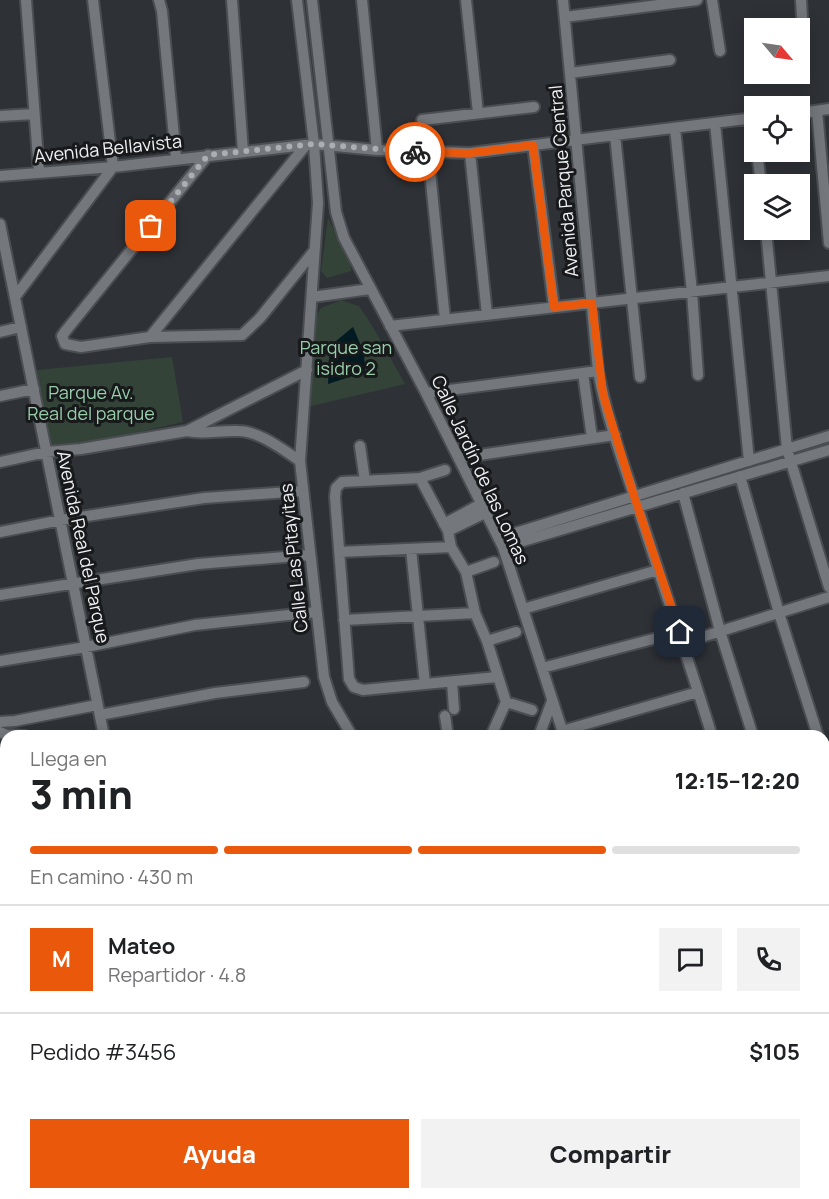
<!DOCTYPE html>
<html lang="es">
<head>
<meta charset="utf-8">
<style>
	:root { --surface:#fff; --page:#f2f2f2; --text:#202124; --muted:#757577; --line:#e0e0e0; --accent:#ea580c }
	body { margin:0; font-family:Manrope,sans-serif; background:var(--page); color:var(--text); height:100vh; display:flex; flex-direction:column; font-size:22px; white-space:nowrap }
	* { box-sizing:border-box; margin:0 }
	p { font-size:20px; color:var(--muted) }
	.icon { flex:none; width:33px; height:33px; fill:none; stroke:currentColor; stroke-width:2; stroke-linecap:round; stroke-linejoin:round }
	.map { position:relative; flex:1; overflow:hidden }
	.panel { position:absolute; left:0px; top:730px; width:830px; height:470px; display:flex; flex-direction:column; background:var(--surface); border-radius:18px 18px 0 0; box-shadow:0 3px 15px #0003 }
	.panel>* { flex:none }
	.needle { width:39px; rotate:119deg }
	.buttons { position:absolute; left:744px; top:18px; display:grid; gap:12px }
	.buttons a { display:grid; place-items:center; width:66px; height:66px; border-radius:0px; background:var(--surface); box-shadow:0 3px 15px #0003; font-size:30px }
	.pin { position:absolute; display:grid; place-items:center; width:51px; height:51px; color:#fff; margin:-26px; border-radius:12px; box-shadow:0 3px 9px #0006 }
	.courier { position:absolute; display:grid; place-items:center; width:60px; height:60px; margin:-30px; border:4px solid #ea580c; border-radius:50%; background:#fff; color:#222; box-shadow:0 2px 8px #0007 }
	.head em { font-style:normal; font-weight:800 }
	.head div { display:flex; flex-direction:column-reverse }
	.head { display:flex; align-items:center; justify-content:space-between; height:102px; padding:0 30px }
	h1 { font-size:39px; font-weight:800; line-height:45px }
	.bar { display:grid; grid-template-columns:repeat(4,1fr); gap:9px 6px; align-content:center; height:72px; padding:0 30px }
	.bar i { height:8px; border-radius:4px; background:var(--line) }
	.bar .active { background:var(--accent) }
	.bar p { grid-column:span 4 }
	.line { display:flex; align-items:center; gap:15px; padding:0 30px; border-top:2px solid var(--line) }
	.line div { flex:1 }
	.round { display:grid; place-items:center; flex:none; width:63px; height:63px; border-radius:0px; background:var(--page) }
	.cta { display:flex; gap:12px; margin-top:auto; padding:12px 30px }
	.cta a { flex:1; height:69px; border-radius:0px; background:var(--accent); color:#fff; font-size:24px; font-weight:800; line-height:69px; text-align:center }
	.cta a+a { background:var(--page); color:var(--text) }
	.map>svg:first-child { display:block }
	.green { fill:#334338 }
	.water { fill:#021a22 }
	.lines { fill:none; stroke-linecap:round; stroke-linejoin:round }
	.minor-casing { stroke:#4a4d51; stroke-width:14 }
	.major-casing { stroke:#4a4d51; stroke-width:15 }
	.minor { stroke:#74787d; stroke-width:10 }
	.major { stroke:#a87477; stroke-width:12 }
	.done { stroke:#abaeb2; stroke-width:6; stroke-dasharray:0 10.8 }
	.route { stroke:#ea580c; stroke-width:8 }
	.labels { text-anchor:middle; stroke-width:6; stroke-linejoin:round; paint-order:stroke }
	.street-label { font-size:18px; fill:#eff1f4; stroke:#17191b }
	.park-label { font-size:18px; fill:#98cdaa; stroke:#17191b }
</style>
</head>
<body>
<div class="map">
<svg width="829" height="1199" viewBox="0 0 829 1199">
	<rect width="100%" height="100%" fill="#2e3136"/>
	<path class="green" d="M 328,218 L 350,262 L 351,271 L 327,278 L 321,271 Z
		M 341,300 L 359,306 L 373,327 L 405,384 L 303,408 L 313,321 L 321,308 Z
		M 172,357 L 183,422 L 51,452 L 37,370 Z"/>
	<path class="water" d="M 353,327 L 364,353 L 365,372 L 328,384 L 330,346 Z"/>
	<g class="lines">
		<defs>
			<path id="minor" d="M 26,0 L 39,172
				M 159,0 L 162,11 L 176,158
				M 232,0 L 243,152
				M 297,0 L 314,144 L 318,203 L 300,461 L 324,677 L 332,702 L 352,736
				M 312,0 L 336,212 L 344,238 L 426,393 L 503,547 L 564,736
				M 362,0 L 377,150
				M 466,0 L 478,113
				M 563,0 L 598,371 C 607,419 624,465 639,511 C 663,586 689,661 712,736
				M 712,0 L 720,51
				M 801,0 L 803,36
				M 565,17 L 697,0
				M 570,73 L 670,60
				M 817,111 L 829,243
				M 800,113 L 829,109
				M 0,116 L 34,114
				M 753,119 L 754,132
				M 422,120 L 534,107
				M 715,123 L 749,461
				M 675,128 L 692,292 L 698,375
				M 615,135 L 640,377
				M 533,145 L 554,307
				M 428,152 L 445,319
				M 757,152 L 761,184
				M 470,153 L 487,315
				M 208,155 L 64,333 L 62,336 L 65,344 L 81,347 L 150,337 L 242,335 L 260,318 L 314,251
				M 0,176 L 113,167 L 314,144 L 377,150 L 470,153 L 754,118
				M 0,224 L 104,736
				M 766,230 L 787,449 L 829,587
				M 15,297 L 113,167 L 93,0
				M 312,297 L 370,289
				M 390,326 L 829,276
				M 0,332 L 21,327
				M 150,337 L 306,145
				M 583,373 L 592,438
				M 426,393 L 598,371
				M 0,396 L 34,389
				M 187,431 C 204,435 220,430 238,431 C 259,431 282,449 300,461
				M 360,446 L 365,481
				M 459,458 L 615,435
				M 0,462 L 46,452 L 81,449 L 187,431 L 307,370
				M 445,470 L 420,478 L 342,482 L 336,488 L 335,497 L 349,679 L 354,687 L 363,690 L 497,677
				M 740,476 L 779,613 L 818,736
				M 420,478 L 448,531 L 451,547 L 466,572 L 475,613 L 487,641 L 506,702 L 491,736
				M 683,493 L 720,631 L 753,736
				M 444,524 L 481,504
				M 448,531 L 485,513
				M 0,532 L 61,520 L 204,498 L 303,491
				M 499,538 L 829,436
				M 503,547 L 829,450
				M 411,549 L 425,684
				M 339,552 L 451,547
				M 466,572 L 494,562
				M 0,595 L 198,564 L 309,555
				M 523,609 L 658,570
				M 344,620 L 475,613
				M 487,641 L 516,632
				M 683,643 L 829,597
				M 0,661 L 86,647 L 195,625 L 316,612
				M 542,668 L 680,632
				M 452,682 L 454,709
				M 506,702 L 532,710
				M 100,715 L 215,693 L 304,682
				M 445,716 L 448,736
				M 0,722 L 15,721 L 97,705
				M 562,731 L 698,692
				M 0,732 L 7,735 L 25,736
				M 539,736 L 552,701
				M 824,755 L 829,774
				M 0,796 L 6,795
				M 0,876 L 6,874
				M 824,910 L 829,909
				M 0,948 L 6,946
				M 824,971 L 829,988
				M 0,1028 L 6,1027
				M 0,1112 L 6,1110
				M 0,1188 L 6,1186
				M 144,1194 L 144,1199
				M 478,1194 L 480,1199
				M 652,1194 L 653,1199
				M 814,1194 L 815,1199"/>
			<path id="major" d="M 824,1068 L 829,1067
				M 824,1085 L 829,1084
				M 382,1199 L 401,1194
				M 455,1199 L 471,1194"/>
		</defs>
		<use href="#minor" class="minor-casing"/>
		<use href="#major" class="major-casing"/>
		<use href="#minor" class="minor"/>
		<use href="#major" class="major"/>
	</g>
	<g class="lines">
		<path class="done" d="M 151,226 L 208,155 L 314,144 L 415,152"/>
		<path class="route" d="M 415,152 L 470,153 L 533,145 L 554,307 L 592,303 L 603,394 L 634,496 L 680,632"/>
	</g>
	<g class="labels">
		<g class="street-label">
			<text transform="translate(108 149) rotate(-6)" y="6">Avenida Bellavista</text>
			<text transform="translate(564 181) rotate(-95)" y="6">Avenida Parque Central</text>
			<text transform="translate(480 470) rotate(65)" y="6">Calle Jardín de las Lomas</text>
			<text transform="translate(83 547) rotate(78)" y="6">Avenida Real del Parque</text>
			<text transform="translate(294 558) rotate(-96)" y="6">Calle Las Pitayitas</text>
		</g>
		<g class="park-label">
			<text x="346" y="354">Parque san<tspan x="346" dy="21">isidro 2</tspan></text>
			<text x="91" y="399">Parque Av.<tspan x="91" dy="21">Real del parque</tspan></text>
		</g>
	</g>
</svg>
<div class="buttons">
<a><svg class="needle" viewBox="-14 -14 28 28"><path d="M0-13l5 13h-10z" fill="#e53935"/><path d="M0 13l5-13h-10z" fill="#757577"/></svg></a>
<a><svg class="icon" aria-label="locate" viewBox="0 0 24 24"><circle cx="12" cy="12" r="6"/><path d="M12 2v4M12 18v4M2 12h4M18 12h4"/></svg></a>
<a><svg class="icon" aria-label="layers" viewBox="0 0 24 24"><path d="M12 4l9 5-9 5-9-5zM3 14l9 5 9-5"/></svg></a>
</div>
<div class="pin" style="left:151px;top:226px;background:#ea580c"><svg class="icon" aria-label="bag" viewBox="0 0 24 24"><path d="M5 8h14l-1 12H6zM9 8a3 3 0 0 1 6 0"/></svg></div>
<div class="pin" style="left:680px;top:632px;background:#1f2937"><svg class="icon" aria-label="home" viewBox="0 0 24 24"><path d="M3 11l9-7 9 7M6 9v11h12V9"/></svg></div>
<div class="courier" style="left:415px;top:152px"><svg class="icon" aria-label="bike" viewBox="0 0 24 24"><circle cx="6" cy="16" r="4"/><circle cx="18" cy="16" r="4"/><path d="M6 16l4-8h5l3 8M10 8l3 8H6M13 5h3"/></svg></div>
<section class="panel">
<div class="head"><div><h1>3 min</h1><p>Llega en</p></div><em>12:15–12:20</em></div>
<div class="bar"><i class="active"></i><i class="active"></i><i class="active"></i><i></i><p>En camino · 430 m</p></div>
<div class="line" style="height:108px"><b class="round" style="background:var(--accent);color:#fff">M</b><div><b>Mateo</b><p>Repartidor · 4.8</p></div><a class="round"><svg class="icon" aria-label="chat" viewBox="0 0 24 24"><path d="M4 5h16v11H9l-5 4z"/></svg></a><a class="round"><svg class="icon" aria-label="phone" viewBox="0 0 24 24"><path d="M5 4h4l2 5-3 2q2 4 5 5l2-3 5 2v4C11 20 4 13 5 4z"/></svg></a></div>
<div class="line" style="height:78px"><div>Pedido #3456</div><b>$105</b></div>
<div class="cta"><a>Ayuda</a><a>Compartir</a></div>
</section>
</div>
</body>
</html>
